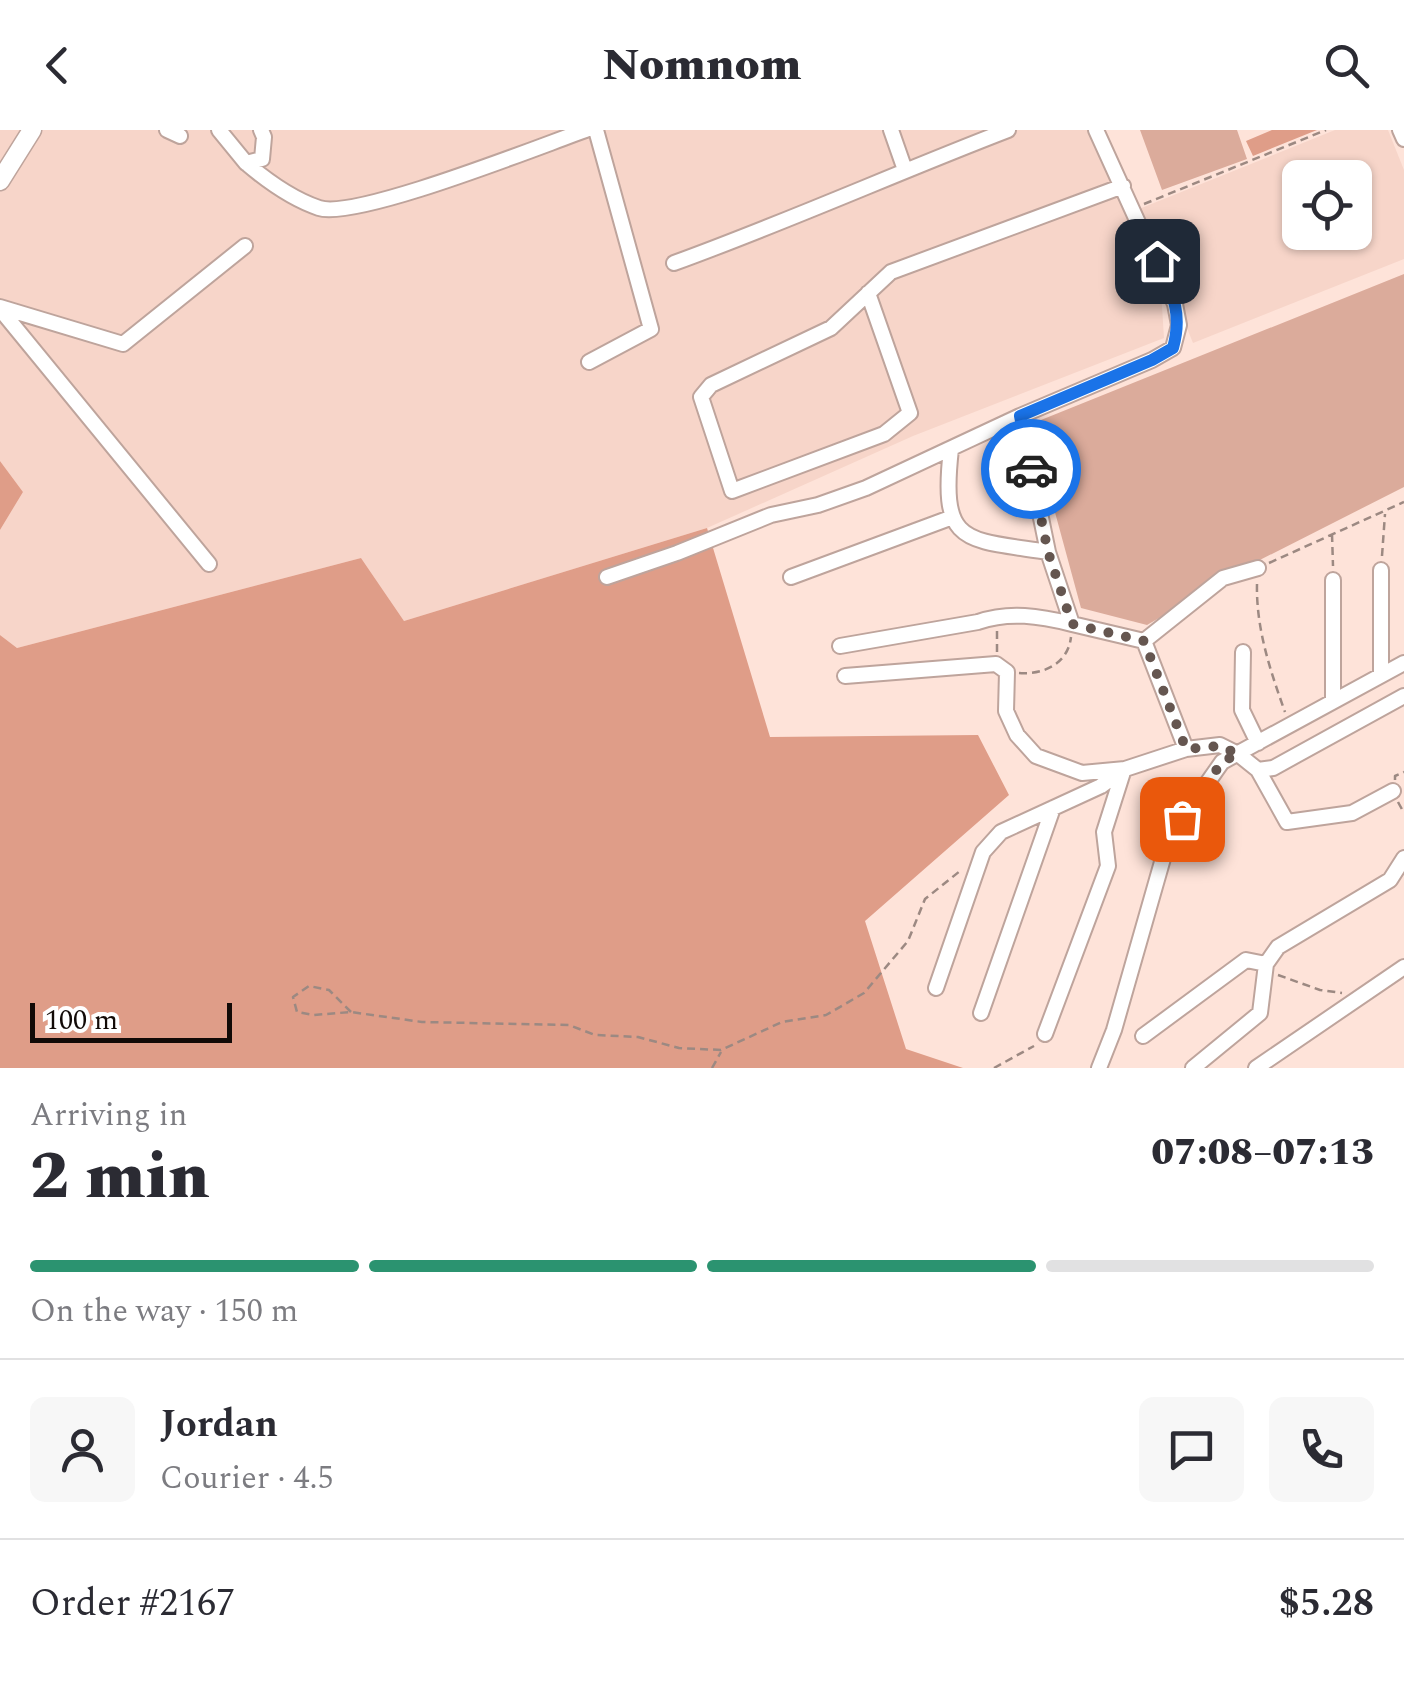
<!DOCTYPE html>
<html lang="en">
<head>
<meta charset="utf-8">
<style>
	:root { --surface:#fff; --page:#f7f7f7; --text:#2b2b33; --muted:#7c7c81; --line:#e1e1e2; --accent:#2b9370 }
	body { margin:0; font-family:Spectral,serif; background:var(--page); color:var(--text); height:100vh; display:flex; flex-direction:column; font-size:38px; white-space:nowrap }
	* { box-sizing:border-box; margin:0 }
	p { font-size:32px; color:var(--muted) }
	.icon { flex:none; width:55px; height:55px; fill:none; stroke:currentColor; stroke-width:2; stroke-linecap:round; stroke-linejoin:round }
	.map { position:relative; height:938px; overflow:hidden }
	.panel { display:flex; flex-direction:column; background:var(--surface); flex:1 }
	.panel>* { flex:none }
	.fabs { position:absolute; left:1282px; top:30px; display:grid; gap:20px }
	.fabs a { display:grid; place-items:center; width:90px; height:90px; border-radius:15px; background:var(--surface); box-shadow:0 2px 8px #0004; font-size:50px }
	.scale { position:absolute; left:30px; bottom:25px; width:202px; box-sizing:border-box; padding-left:10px; border:5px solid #120a07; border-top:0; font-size:28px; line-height:35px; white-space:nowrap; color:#120a07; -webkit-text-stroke:8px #fff; paint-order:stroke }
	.pin { position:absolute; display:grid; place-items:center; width:85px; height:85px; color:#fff; margin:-42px; border-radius:20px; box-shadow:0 5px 15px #0006 }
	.courier { position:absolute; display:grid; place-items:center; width:100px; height:100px; margin:-50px; border:8px solid #1a73e8; border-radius:50%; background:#fff; color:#222; box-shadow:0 2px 12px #0007 }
	.overview em { font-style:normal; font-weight:800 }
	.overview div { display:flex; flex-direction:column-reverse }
	.overview { display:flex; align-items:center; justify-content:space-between; height:170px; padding:0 30px }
	h1 { font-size:65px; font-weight:800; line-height:75px }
	.bar { display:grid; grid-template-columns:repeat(4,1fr); gap:15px 10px; align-content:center; height:120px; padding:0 30px }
	.bar i { height:12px; border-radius:8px; background:var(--line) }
	.bar .active { background:var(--accent) }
	.bar p { grid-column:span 4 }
	.line { display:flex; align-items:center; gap:25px; padding:0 30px; border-top:2px solid var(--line) }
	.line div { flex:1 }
	.round { display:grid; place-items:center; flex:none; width:105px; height:105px; border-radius:15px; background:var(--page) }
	header { display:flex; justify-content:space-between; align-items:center; height:130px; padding:0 30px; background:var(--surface); font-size:45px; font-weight:800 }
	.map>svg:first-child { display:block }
	.built { fill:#f7d5c9; fill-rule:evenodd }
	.green { fill:#dbab9b }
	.forest { fill:#df9d88 }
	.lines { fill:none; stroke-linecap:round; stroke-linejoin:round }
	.minor-casing { stroke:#bea49c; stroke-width:18 }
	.major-casing { stroke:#bea49c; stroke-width:21 }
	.path { stroke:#9c8982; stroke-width:2.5; stroke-dasharray:8 5; stroke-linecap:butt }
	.minor { stroke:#fff; stroke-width:14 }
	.major { stroke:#fff; stroke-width:18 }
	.done { stroke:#655650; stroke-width:10; stroke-dasharray:0 18 }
	.route { stroke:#1a73e8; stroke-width:12 }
</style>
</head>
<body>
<header><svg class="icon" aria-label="back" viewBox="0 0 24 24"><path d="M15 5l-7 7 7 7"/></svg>Nomnom<svg class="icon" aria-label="search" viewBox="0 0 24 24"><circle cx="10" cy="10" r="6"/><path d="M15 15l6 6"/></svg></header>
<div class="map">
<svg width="1404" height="938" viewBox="0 0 1404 938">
	<rect width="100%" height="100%" fill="#fee3d9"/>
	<path class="built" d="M 0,0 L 1102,0 L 1111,48 L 1161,161 L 1164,208 L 913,306 L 707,398 L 404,491 L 361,428 L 17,518 L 0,505 L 0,400 L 23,362 L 0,331 Z
		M 1335,0 L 1388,0 L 1404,40 L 1404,129 L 1193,213 L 1139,79 ZM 1300,48 L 1355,48 L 1355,102 L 1300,102 Z"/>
	<path class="green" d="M 1140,0 L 1237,0 L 1247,29 L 1162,60 Z
		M 1404,144 L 1404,357 L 1252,434 L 1147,495 L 1081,478 L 1031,294 Z"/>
	<path class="forest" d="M 1272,0 L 1317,0 L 1253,26 L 1246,11 Z
		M 0,331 L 23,362 L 0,400 Z
		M 707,398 L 770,607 L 978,605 L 1009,665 L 865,791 L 906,919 L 963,938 L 0,938 L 0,505 L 17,518 L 361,428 L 404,491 Z"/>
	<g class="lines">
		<defs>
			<path id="minor" d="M 167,0 L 180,6
				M 219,0 L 246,33 L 262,29 L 264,7 L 261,0
				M 891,0 L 905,40
				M 1400,0 L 1404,9
				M 246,33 C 266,50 292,69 319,78 C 356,90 540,16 586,0
				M 674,133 C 787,92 896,43 1008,0
				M 868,163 L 910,283 L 884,304 L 732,361 L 701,267 L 711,255 L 831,198 L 891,142 L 1123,56
				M 0,177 L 123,214 L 245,116
				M 0,179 L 209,434
				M 589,232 L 651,199 L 596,0
				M 1020,286 L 1048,422
				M 951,319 C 940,416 964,409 1048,422 L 1072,494 L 1144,511 L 1186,619
				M 607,447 L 677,423 L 771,385 L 818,375 L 866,358 L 1020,286 L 1152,230 L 1173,218 L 1179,195 L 1175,174 L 1096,0
				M 791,447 L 950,388
				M 1333,450 L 1333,571
				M 1144,511 L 1223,448 L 1258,438
				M 840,516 L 978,492 C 1009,481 1040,486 1072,494
				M 1243,522 L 1242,580 L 1258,613
				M 1381,545 L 1381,440
				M 845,546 L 996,534 L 1007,542 L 1006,581 L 1017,605 L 1036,626 L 1082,643 L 1125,639 L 1186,619 L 1220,615 L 1238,624 L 1258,640 L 1287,692 L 1352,683 L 1393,661
				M 1258,640 L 1273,638 L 1404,566
				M 936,858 L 983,722 L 1001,702 L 1101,656 L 1124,639
				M 981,883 L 1053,678
				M 1045,904 L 1108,736 L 1104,702 L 1124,639
				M 1143,906 L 1246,830 L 1266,834
				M 1099,938 L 1114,900 L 1164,725 L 1182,689 L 1222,632 L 1404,533
				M 1193,938 L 1260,883 L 1266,834 L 1278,817 L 1390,750 L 1404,728
				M 1256,938 L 1404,837"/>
			<path id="major" d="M 0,51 L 32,0"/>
		</defs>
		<use href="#minor" class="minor-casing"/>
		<use href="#major" class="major-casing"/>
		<path class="path" d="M 1144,74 L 1326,0
			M 1332,404 L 1333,436
			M 1382,426 L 1385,384
			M 1269,433 L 1404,372
			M 1257,454 C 1256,498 1270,540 1285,582
			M 997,522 L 997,500
			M 1019,543 C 1043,545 1068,534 1071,507
			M 1395,650 L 1395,646 L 1404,642
			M 1398,672 L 1404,683
			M 1278,845 L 1320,860 L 1342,863
			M 351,882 L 329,860 L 309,856 L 293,867 L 297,882 L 314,885 L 351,882 L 422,892 L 569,895 L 595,905 L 638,907 L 679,918 L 721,920 L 782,892 L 826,885 L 864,863 L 908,811 L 925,769 L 960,741
			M 712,938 L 721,922
			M 994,938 L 1034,916"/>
		<use href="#minor" class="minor"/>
		<use href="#major" class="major"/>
	</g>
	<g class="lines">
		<path class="done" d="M 1031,339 L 1048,422 L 1072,494 L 1144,511 L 1186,619 L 1220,616 L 1238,624 L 1222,632 L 1182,689"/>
		<path class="route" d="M 1031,339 L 1020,286 L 1152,230 L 1173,218 C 1183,182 1172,163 1157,131"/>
	</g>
</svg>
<div class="fabs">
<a><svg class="icon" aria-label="locate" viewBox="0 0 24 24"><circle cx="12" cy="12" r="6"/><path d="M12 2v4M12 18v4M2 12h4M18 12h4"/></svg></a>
</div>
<div class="scale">100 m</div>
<div class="pin" style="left:1182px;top:689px;background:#ea580c"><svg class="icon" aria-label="bag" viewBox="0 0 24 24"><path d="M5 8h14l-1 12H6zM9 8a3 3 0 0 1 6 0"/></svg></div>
<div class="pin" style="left:1157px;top:131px;background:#1f2937"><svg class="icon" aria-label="home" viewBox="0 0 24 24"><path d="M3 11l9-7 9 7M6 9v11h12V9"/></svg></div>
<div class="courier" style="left:1031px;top:339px"><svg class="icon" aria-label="car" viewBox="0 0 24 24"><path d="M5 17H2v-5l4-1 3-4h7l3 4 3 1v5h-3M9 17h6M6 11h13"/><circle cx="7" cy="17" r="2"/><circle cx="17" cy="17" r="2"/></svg></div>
</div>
<section class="panel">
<div class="overview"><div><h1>2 min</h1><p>Arriving in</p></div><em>07:08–07:13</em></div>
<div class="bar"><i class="active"></i><i class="active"></i><i class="active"></i><i></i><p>On the way · 150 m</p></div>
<div class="line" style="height:180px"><a class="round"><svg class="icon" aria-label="person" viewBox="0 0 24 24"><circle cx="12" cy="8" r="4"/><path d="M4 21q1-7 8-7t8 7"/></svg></a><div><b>Jordan</b><p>Courier · 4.5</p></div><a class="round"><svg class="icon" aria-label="chat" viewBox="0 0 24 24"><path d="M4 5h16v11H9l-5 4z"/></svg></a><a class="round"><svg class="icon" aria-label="phone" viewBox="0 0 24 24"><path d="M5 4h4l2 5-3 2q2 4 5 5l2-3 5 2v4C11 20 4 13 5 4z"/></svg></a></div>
<div class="line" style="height:130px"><div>Order #2167</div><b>$5.28</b></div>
</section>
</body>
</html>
